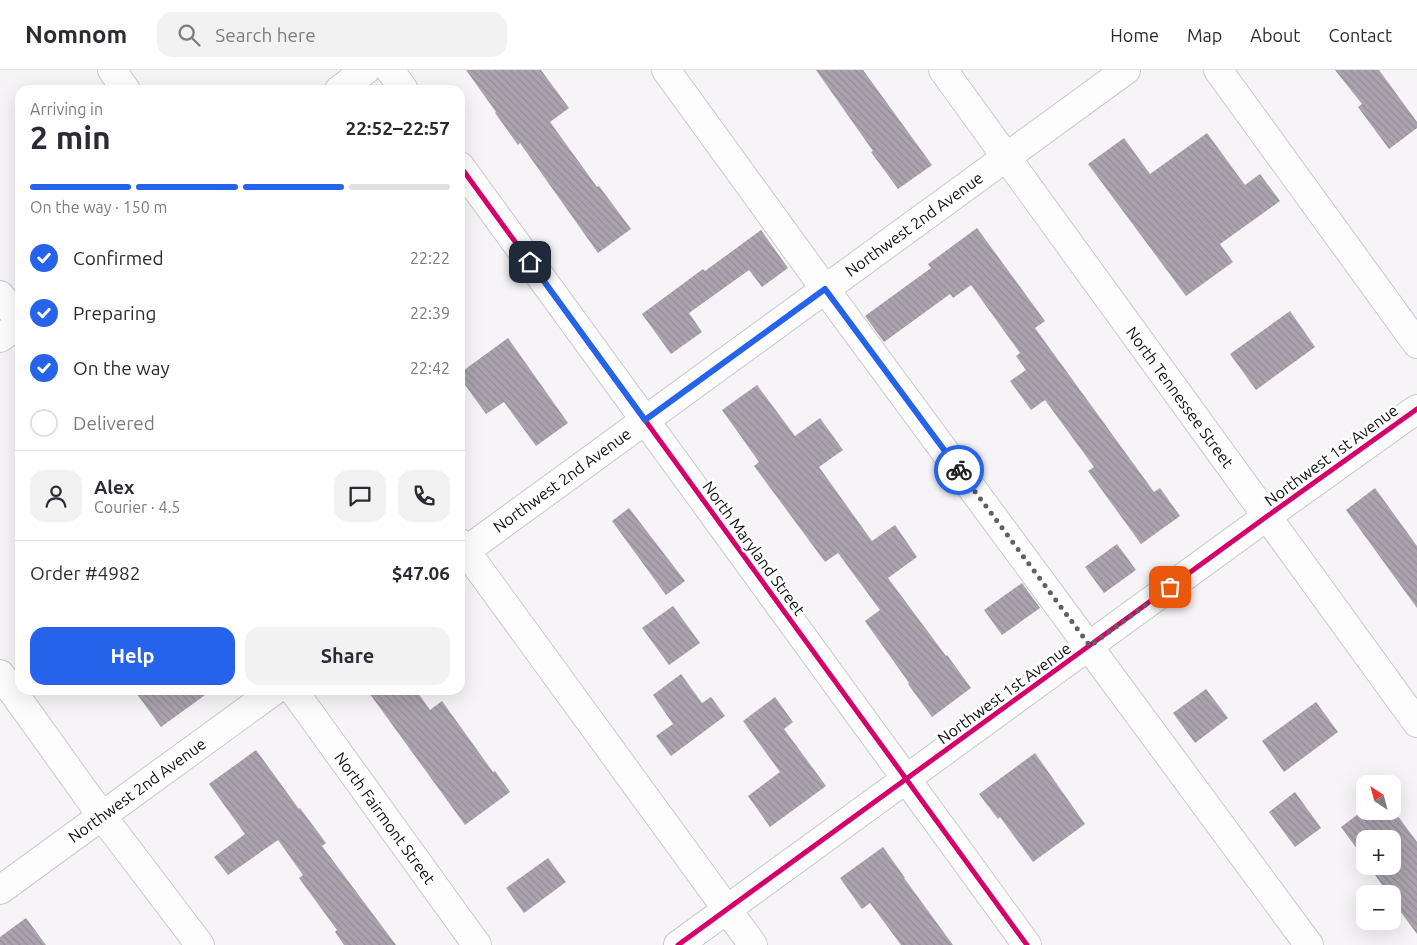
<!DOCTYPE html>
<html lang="en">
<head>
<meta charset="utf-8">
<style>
	:root { --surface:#fff; --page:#f2f2f3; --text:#2b2b33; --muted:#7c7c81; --line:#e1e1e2; --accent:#2563eb }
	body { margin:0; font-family:Ubuntu,sans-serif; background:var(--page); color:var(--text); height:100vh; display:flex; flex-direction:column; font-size:19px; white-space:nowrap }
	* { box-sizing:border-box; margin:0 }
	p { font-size:16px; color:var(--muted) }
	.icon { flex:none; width:28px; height:28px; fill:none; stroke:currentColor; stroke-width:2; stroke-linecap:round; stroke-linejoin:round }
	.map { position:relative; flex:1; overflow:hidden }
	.side { position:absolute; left:15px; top:15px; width:450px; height:610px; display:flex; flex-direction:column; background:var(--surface); border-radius:15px; box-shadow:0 5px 20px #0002 }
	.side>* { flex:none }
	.needle { width:32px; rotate:324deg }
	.fabs { position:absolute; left:1356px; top:705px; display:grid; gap:10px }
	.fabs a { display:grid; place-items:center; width:45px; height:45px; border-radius:10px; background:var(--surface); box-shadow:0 5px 20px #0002; font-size:25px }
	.pin { position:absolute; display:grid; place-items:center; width:42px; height:42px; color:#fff; margin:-21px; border-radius:10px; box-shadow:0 2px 8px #0006 }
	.courier { position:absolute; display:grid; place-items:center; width:50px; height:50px; margin:-25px; border:4px solid #2563eb; border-radius:50%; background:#fff; color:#222; box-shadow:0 1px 6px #0007 }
	.summary em { font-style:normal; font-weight:600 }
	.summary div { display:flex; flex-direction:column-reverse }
	.summary { display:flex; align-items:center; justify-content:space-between; height:85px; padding:0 15px }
	h1 { font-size:32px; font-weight:600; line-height:38px }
	.bar { display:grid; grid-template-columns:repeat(4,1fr); gap:8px 5px; align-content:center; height:60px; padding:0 15px }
	.bar i { height:6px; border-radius:4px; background:var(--line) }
	.bar .selected { background:var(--accent) }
	.bar p { grid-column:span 4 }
	.line { display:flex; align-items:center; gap:12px; padding:0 15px; border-top:1px solid var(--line) }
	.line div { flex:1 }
	.round { display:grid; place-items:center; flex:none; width:52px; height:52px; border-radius:15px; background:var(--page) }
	ol { padding:0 15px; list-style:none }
	li { display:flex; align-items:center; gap:15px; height:55px }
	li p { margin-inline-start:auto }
	li .icon { padding:5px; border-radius:50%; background:var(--accent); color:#fff; stroke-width:4 }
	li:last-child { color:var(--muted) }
	li i { width:28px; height:28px; border:2px solid var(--line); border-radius:50% }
	.button { display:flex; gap:10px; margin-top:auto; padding:10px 15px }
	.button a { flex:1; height:58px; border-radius:15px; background:var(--accent); color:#fff; font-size:20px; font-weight:600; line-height:58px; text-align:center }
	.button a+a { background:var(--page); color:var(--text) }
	header { display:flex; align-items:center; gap:30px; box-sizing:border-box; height:70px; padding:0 25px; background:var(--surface); border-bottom:1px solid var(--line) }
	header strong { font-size:24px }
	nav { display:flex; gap:28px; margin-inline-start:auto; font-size:18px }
	.search { width:350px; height:45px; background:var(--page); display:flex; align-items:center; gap:12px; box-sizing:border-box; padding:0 18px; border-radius:15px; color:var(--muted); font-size:19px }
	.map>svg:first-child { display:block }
	.building { fill:url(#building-back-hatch) }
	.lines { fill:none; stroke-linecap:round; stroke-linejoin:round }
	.minor-casing { stroke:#c9c8ca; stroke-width:30 }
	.minor { stroke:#fefdfe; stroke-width:28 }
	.cycleway-casing { stroke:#fff; stroke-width:8 }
	.cycleway { stroke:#d6006c; stroke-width:5 }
	.done { stroke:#605f61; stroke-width:5; stroke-dasharray:0 9 }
	.route { stroke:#2563eb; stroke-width:6 }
	.labels { text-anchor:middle; stroke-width:5; stroke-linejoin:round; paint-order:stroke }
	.street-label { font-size:16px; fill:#100f10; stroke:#fff }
</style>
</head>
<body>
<header>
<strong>Nomnom</strong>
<div class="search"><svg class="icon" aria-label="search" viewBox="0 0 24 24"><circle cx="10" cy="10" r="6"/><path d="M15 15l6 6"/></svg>Search here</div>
<nav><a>Home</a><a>Map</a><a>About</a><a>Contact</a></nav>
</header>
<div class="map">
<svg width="1417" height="875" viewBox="0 0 1417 875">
	<defs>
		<pattern id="building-back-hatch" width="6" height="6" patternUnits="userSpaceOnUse" patternTransform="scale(1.25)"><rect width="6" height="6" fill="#aba4ae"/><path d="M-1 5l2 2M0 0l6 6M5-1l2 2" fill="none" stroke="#928c95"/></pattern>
	</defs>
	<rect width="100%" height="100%" fill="#f6f4f7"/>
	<path class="building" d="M 466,0 L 541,0 L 569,38 L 550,52 L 597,117 L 599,116 L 631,159 L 598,183 L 520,73 L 518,75 L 495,43 L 496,42 Z
		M 816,0 L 863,0 L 932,95 L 898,119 L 871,82 L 873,81 Z
		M 1335,0 L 1379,0 L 1417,52 L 1417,58 L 1389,79 L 1358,37 L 1362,34 Z
		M 1207,63 L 1245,115 L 1260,104 L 1280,131 L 1220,174 L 1233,192 L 1186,226 L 1088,94 L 1124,68 L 1150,104 Z
		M 977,158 L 1045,251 L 1035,258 L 1154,422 L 1160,418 L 1180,446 L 1141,474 L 1088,401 L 1094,397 L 1045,330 L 1031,340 L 1010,311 L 1026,300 L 1016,286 L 1020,283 L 971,215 L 953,228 L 950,224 L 884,272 L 865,246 L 931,198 L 928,194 Z
		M 761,160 L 788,198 L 762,217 L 749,200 L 689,243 L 702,262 L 671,284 L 642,244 L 703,199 L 705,201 Z
		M 1290,241 L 1315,277 L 1256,320 L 1230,284 Z
		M 508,268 L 568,353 L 536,376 L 504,332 L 486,344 L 460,308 L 460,303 Z
		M 757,315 L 795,366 L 820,348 L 843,380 L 819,397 L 872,471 L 895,455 L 917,487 L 888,508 L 946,586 L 947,585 L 971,618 L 932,647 L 908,614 L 909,613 L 865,551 L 880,540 L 838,483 L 825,492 L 754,396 L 759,392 L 722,340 Z
		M 1375,418 L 1417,476 L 1417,538 L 1346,440 Z
		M 629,438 L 685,511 L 666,525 L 612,451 Z
		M 1117,474 L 1136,500 L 1104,523 L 1085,497 Z
		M 1022,513 L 1040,538 L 1002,565 L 984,540 Z
		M 673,536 L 700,573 L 669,595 L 642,558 Z
		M 681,604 L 702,633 L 711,627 L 725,646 L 671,686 L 656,666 L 673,654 L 653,625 Z
		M 1206,619 L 1228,648 L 1195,673 L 1173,643 Z
		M 134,620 L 212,620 L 161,657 Z
		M 367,620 L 416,620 L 430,640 L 442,631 L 493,702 L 495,701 L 510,722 L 465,755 Z
		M 775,627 L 793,652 L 784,659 L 826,716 L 770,757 L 748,726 L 780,702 L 743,651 Z
		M 1316,632 L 1338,662 L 1284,702 L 1262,671 Z
		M 256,680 L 299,739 L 300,738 L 326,773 L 322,776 L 396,875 L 344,875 L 335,862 L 337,860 L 299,808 L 303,805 L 278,770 L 228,805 L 214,787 L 245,764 L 209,714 Z
		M 1035,683 L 1085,754 L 1033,792 L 1000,747 L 998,749 L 979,724 Z
		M 1295,722 L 1321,758 L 1295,777 L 1269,742 Z
		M 1392,738 L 1417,772 L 1417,864 L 1392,830 L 1392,824 L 1388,824 L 1369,796 L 1392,796 L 1392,769 L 1365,769 L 1365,790 L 1341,757 L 1365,739 L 1365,741 L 1392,741 Z
		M 883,777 L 905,808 L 904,808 L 953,875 L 901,875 L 870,833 L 862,839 L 840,808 Z
		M 548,788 L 566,812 L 524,843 L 506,818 Z
		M 26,848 L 46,875 L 0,875 L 0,867 Z"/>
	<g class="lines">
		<defs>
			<path id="minor" d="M 112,0 L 126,20
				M 390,0 L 404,20
				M 666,0 L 825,219 L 1309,875
				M 943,0 L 1417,653
				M 1218,0 L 1417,274
				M 339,20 L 366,0
				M 460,96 L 1027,875
				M 0,225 L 20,252
				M 0,268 L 20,254
				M 460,473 L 753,875
				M 460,485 L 1126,0
				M 0,604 L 102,746 L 200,875
				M 293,620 L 477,875
				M 0,820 L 275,620
				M 678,875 L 1266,447 L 1417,339"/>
		</defs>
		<use href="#minor" class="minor-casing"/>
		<use href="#minor" class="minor"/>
		<defs>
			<path id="cycleway" d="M 460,96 L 1027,875
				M 678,875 L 1266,447 L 1417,339"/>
		</defs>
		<use href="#cycleway" class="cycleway-casing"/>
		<use href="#cycleway" class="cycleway"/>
	</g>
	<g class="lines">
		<path class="done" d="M 959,400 L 1090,576 L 1170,517"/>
		<path class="route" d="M 530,192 L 645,350 L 825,219 L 959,400"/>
	</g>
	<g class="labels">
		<g class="street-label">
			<text transform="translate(914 154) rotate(-36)" y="6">Northwest 2nd Avenue</text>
			<text transform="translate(1180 327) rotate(54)" y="6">North Tennessee Street</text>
			<text transform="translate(1331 385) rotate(-36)" y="6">Northwest 1st Avenue</text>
			<text transform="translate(562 410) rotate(-36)" y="6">Northwest 2nd Avenue</text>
			<text transform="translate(754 478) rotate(54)" y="6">North Maryland Street</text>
			<text transform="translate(1004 623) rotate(-36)" y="6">Northwest 1st Avenue</text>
			<text transform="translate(137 720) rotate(-36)" y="6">Northwest 2nd Avenue</text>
			<text transform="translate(385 748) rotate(54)" y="6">North Fairmont Street</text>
		</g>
	</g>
</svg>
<div class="fabs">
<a><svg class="needle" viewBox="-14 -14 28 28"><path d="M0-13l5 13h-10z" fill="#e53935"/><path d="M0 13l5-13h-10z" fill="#7c7c81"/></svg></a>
<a>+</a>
<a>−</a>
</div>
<div class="pin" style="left:1170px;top:517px;background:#ea580c"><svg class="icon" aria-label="bag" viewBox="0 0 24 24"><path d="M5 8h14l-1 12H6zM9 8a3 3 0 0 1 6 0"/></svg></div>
<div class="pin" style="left:530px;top:192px;background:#1f2937"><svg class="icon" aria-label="home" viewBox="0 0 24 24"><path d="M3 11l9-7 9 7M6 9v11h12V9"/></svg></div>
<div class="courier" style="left:959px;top:400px"><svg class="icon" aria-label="bike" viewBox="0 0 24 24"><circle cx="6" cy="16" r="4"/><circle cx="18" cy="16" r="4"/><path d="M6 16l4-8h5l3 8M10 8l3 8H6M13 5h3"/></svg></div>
<section class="side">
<div class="summary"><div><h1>2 min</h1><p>Arriving in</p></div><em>22:52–22:57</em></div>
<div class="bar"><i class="selected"></i><i class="selected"></i><i class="selected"></i><i></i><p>On the way · 150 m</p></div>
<ol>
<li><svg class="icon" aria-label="check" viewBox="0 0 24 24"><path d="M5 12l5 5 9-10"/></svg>Confirmed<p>22:22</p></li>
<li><svg class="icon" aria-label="check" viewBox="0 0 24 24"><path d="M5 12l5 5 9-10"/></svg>Preparing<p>22:39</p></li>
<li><svg class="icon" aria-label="check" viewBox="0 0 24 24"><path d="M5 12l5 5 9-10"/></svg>On the way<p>22:42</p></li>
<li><i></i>Delivered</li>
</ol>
<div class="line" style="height:90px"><a class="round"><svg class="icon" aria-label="person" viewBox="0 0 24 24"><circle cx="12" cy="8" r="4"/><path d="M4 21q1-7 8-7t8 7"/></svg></a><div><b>Alex</b><p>Courier · 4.5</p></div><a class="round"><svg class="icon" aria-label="chat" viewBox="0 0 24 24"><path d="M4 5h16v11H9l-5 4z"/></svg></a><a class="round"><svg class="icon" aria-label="phone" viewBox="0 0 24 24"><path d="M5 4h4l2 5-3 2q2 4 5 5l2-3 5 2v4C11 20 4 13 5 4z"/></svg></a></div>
<div class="line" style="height:65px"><div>Order #4982</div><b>$47.06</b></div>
<div class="button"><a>Help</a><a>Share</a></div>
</section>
</div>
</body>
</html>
